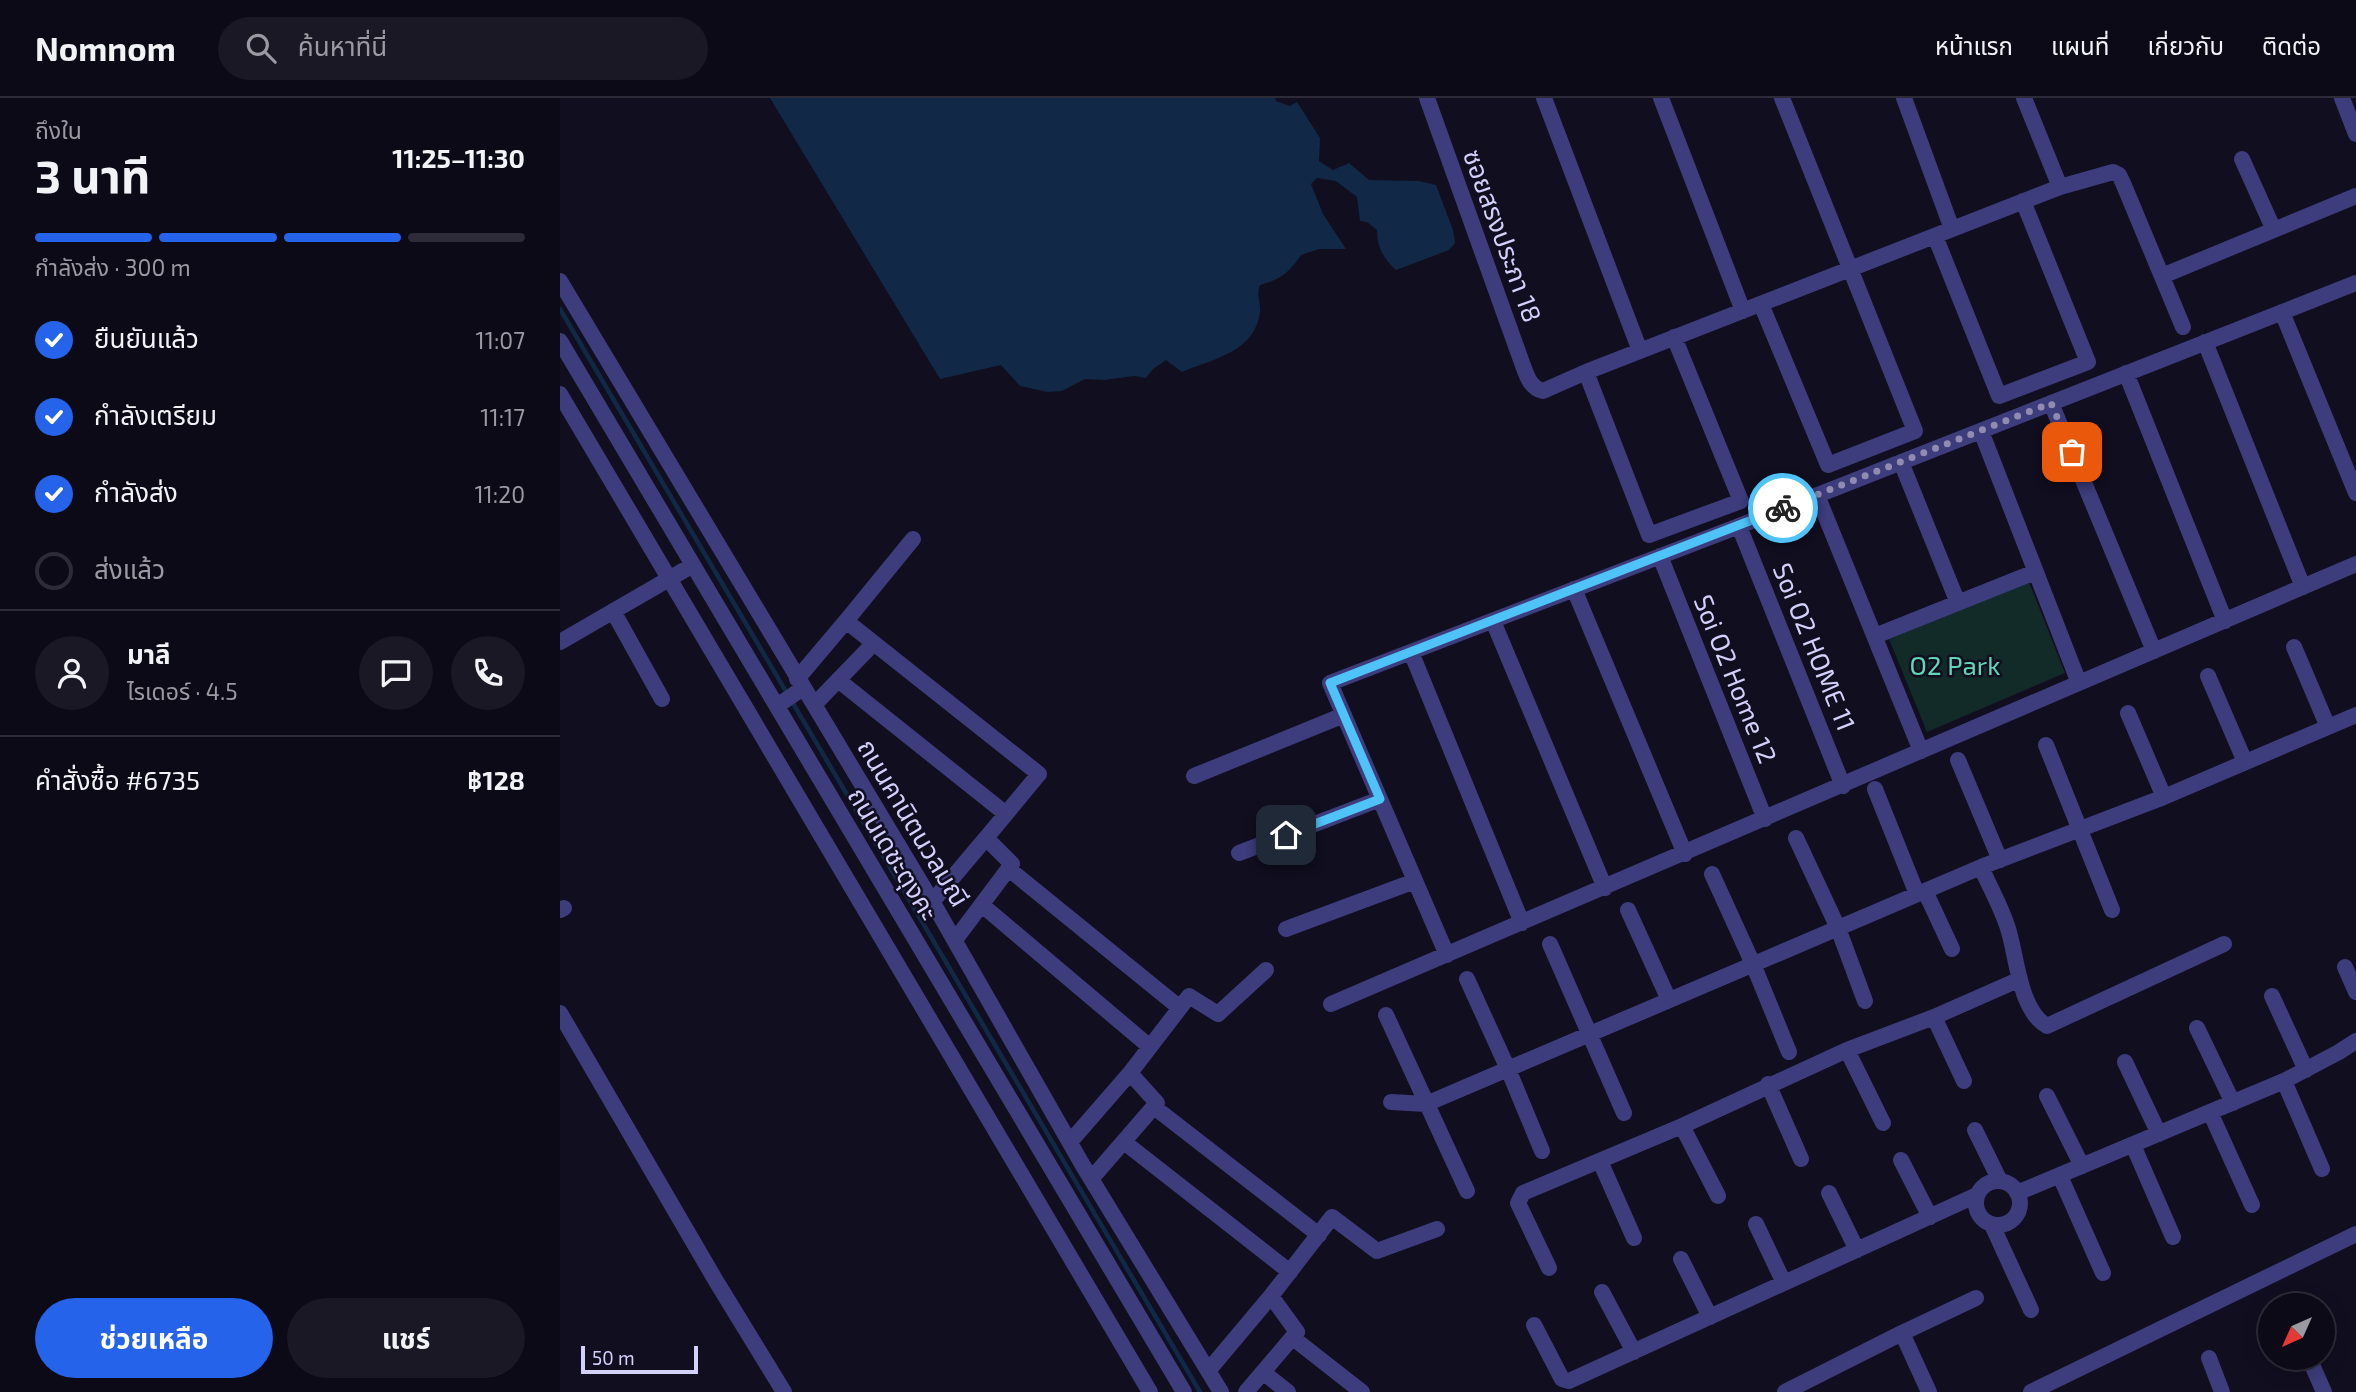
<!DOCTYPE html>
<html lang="th">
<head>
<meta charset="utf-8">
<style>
	:root { --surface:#0d0a18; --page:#1b1825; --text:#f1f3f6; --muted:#9a9aa2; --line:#2d2b37; --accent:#2563eb }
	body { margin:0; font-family:"Exo 2","Noto Sans Thai",sans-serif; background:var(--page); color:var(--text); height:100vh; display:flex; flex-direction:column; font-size:26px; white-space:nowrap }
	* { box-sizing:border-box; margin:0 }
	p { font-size:23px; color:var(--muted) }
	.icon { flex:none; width:38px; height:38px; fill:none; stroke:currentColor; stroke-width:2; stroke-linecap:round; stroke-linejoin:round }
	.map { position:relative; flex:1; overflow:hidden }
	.side { display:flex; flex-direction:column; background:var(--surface); width:560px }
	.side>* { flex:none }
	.needle { width:46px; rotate:225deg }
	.controls { position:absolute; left:1698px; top:1195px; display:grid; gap:14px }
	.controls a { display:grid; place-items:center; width:77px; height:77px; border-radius:50%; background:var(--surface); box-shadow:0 4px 18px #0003,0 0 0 2px var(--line); font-size:35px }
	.scale { position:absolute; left:21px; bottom:18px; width:117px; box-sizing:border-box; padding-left:7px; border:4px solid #d4d0fc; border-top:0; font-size:19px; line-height:24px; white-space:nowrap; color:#d4d0fc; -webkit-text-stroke:5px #110e20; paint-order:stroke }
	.pin { position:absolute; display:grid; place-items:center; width:60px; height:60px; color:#fff; margin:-30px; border-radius:14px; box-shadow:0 4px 10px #0006 }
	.courier { position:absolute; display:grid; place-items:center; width:70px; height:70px; margin:-35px; border:5px solid #4fc3f7; border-radius:50%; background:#fff; color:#222; box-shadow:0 2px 9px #0007 }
	.headline em { font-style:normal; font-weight:700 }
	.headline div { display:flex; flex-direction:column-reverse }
	.headline { display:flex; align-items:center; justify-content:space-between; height:119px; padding:0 35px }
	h1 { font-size:46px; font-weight:700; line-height:52px }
	.bar { display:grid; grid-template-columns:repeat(4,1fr); gap:10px 7px; align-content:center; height:84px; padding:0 35px }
	.bar i { height:9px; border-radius:5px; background:var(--line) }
	.bar .active { background:var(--accent) }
	.bar p { grid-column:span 4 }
	.line { display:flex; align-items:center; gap:18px; padding:0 35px; border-top:2px solid var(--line) }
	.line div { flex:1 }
	.round { display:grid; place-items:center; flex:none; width:74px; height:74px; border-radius:37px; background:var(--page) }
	ol { padding:0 35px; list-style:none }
	li { display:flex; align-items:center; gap:21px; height:77px }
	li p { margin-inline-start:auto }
	li .icon { padding:7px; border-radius:50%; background:var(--accent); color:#fff; stroke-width:4 }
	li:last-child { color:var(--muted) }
	li i { width:38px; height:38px; border:4px solid var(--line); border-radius:50% }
	.button { display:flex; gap:14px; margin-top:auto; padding:14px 35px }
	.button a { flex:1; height:80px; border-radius:42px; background:var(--accent); color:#fff; font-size:28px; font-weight:700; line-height:80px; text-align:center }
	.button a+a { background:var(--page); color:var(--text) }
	header { display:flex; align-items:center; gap:42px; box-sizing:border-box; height:98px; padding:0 35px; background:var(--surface); border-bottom:2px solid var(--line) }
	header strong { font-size:33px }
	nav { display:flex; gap:38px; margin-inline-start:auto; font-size:24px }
	.search { width:490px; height:63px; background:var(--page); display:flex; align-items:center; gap:18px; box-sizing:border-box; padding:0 24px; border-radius:38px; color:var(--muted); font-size:26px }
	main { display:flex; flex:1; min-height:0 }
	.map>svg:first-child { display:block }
	.green { fill:#122a28 }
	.water { fill:#112846 }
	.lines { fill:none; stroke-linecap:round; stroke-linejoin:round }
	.stream { stroke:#112846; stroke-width:4.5 }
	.minor { stroke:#3d3c7c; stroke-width:16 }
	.done { stroke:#908caf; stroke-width:7; stroke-dasharray:0 12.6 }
	.route { stroke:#4fc3f7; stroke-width:9 }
	.labels { text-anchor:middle; stroke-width:5; stroke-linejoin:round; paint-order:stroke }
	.street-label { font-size:26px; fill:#d4d0fc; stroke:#110e20 }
	.park-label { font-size:26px; fill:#61d7b6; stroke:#110e20 }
</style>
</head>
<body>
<header>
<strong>Nomnom</strong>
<div class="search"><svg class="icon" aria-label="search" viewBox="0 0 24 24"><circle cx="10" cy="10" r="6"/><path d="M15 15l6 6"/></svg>ค้นหาที่นี่</div>
<nav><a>หน้าแรก</a><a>แผนที่</a><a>เกี่ยวกับ</a><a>ติดต่อ</a></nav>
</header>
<main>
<section class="side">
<div class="headline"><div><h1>3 นาที</h1><p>ถึงใน</p></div><em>11:25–11:30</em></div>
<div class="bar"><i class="active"></i><i class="active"></i><i class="active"></i><i></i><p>กำลังส่ง · 300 m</p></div>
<ol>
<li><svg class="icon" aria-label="check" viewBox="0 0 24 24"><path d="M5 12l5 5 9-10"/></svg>ยืนยันแล้ว<p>11:07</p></li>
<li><svg class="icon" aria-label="check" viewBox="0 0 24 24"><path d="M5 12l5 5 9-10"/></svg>กำลังเตรียม<p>11:17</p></li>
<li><svg class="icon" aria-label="check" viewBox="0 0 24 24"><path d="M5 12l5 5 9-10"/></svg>กำลังส่ง<p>11:20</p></li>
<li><i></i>ส่งแล้ว</li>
</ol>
<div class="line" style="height:126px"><a class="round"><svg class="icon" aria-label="person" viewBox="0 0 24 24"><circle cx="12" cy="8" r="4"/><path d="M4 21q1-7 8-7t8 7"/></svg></a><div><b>มาลี</b><p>ไรเดอร์ · 4.5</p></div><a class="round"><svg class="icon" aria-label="chat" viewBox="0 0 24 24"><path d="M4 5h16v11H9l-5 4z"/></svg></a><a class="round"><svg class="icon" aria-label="phone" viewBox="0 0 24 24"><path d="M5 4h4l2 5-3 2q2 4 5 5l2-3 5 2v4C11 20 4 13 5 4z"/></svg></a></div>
<div class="line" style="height:91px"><div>คำสั่งซื้อ #6735</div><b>฿128</b></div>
<div class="button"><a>ช่วยเหลือ</a><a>แชร์</a></div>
</section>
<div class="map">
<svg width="1796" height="1294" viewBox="0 0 1796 1294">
	<rect width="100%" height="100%" fill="#110e20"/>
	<path class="green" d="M 1469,484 L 1505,575 L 1367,634 L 1329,541 Z"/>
	<path class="water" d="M 210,0 L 715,0 L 716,3 L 730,8 L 737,4 L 760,40 L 759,63 L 773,72 L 789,65 L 809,82 L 859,83 L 876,87 L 893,132 L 895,145 L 889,152 L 836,172 C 823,160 817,149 817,132 L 807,124 L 800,123 L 797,99 L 776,83 L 757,80 L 751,86 L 763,116 L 786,151 L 759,151 L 741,157 C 729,175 721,181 700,187 C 696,198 701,204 700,214 C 695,254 653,261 622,274 L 606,262 L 593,271 L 586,280 L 574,278 L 544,282 L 525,281 L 502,293 L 488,294 L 460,288 L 441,267 L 380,281 Z"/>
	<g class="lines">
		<path class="stream" d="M 0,211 L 640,1294"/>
		<path class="minor" d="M 867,0 L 961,262 C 966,275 969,290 983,293 L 1026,274 L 1500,89 L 1553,74 L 1559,77 L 1563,85 L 1623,229
			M 984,0 L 1080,253
			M 1101,0 L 1183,213
			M 1344,0 L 1392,131
			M 1464,0 L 1500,89
			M 1782,0 L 1796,36
			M 1682,61 L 1713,130
			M 1375,138 L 1439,298 L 1528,264 L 1463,103
			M 1602,178 L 1796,98
			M 0,183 L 376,810 L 522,1066 L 661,1294
			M 1201,206 L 1268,367 L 1355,333 L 1222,0
			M 1722,214 L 1796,395
			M 0,243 L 624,1294
			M 1645,244 L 1743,489
			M 1026,274 L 1089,437 L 1181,403 L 1114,239
			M 1566,275 L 1665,523
			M 0,296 L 590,1294
			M 1491,305 L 1594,553
			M 1421,333 L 1519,585
			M 1341,364 L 1398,505
			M 1257,397 L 1361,653
			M 1179,428 L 1283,688
			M 353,441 L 286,523 L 479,676 L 426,740
			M 1100,458 L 1205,721
			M 1014,491 L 1125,756
			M 53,513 L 102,601
			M 933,523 L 1045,790
			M 1315,538 L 1475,474
			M 0,544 L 133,467
			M 1734,549 L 1768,629
			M 851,554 L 962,825
			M 1648,578 L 1685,664
			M 237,581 L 286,523
			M 278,582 L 446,716
			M 254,607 L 314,545
			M 217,608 L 243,590
			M 1568,615 L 1604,699
			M 1486,647 L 1552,812
			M 1398,662 L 1440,762
			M 634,678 L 784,617
			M 1315,691 L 1357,796
			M 1236,740 L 1278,830 L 1305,903
			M 679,755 L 820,701
			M 1421,769 C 1430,790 1443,812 1449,834 C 1457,861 1460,913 1487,928 L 1664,846
			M 450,772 L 620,910
			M 1152,776 L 1193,866 L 1229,954
			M 1365,793 L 1392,851
			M 372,804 L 426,740 L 452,766 L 395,842
			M 422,807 L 590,949
			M 0,812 L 4,810
			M 1068,812 L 1109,902
			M 726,831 L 855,783
			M 990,846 L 1064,1015
			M 887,857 L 770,585 L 1179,428 L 1796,185
			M 1785,869 L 1796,894
			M 907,881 L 948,971 L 982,1053
			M 1712,898 L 1746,972
			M 771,906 L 1796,466
			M 0,915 L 156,1183 L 224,1294
			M 826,917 L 907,1093
			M 1374,919 L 1404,983
			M 1637,930 L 1673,1005
			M 1287,952 L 1323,1025
			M 1565,964 L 1599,1036
			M 1724,983 L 1762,1071
			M 1208,986 L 1241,1061
			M 1487,998 L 1522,1068
			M 831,1004 L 866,1006 L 1421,769 L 1604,699 L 1796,617
			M 594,1009 L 759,1137
			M 1650,1014 L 1692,1107
			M 1122,1028 L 1158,1098
			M 1415,1032 L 1440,1083
			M 510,1044 L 570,975
			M 564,1044 L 730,1174
			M 1573,1047 L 1613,1139
			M 1341,1062 L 1370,1119
			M 1040,1063 L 1074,1140
			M 1500,1078 L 1543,1175
			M 532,1080 L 597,1005 L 570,975 L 629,898 L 658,916 L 706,872
			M1416 1105a22 22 0 1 1 44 0a22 22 0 1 1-44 0Z
			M 1269,1095 L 1297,1152
			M 1457,1095 L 1724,983 L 1779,954 L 1796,943
			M 1196,1126 L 1224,1185
			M 1432,1127 L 1471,1212
			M 1121,1161 L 1150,1219
			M 989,1170 L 958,1105 L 963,1095 L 1122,1028 L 1287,952 L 1374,919 L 1458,882
			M 1042,1194 L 1074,1254
			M 974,1227 L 1002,1281 L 1009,1283 L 1417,1097
			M 1342,1235 L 1416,1200
			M 733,1240 L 802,1294
			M 1649,1260 L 1662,1294
			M 1749,1260 L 1764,1294
			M 648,1273 L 711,1198
			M 704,1275 L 728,1294
			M 686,1294 L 737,1234 L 711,1198 L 772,1119 L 817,1153 L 877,1131
			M 1225,1294 L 1342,1235 L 1369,1294
			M 1471,1294 L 1796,1136"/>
	</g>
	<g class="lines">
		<path class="done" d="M 1223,410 L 1491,305 L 1512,354"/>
		<path class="route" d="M 726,737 L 820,701 L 770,585 L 1223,410"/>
	</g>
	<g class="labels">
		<g class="street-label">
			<text transform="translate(942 138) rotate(70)" y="9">ซอยสรงประภา 18</text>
			<text transform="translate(1254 549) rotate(68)" y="9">Soi O2 HOME 11</text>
			<text transform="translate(1175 581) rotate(68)" y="9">Soi O2 Home 12</text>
			<text transform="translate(353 725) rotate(59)" y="9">ถนนคานิตนวลมณี</text>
			<text transform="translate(333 756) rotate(59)" y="9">ถนนเดชะตุงคะ</text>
		</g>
		<g class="park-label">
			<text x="1395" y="577">O2 Park</text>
		</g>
	</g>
</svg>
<div class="controls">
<a><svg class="needle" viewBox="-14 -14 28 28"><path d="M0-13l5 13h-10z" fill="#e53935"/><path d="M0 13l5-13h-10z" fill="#9a9aa2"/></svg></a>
</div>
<div class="scale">50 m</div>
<div class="pin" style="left:1512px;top:354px;background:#ea580c"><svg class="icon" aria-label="bag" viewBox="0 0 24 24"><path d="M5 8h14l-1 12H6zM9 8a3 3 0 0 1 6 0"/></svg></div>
<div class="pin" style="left:726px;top:737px;background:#1f2937"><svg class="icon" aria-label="home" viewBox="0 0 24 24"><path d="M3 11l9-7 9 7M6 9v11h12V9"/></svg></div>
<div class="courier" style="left:1223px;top:410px"><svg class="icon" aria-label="bike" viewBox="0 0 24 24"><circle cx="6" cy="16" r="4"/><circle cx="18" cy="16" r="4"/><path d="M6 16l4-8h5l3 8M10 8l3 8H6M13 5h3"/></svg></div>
</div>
</main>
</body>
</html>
